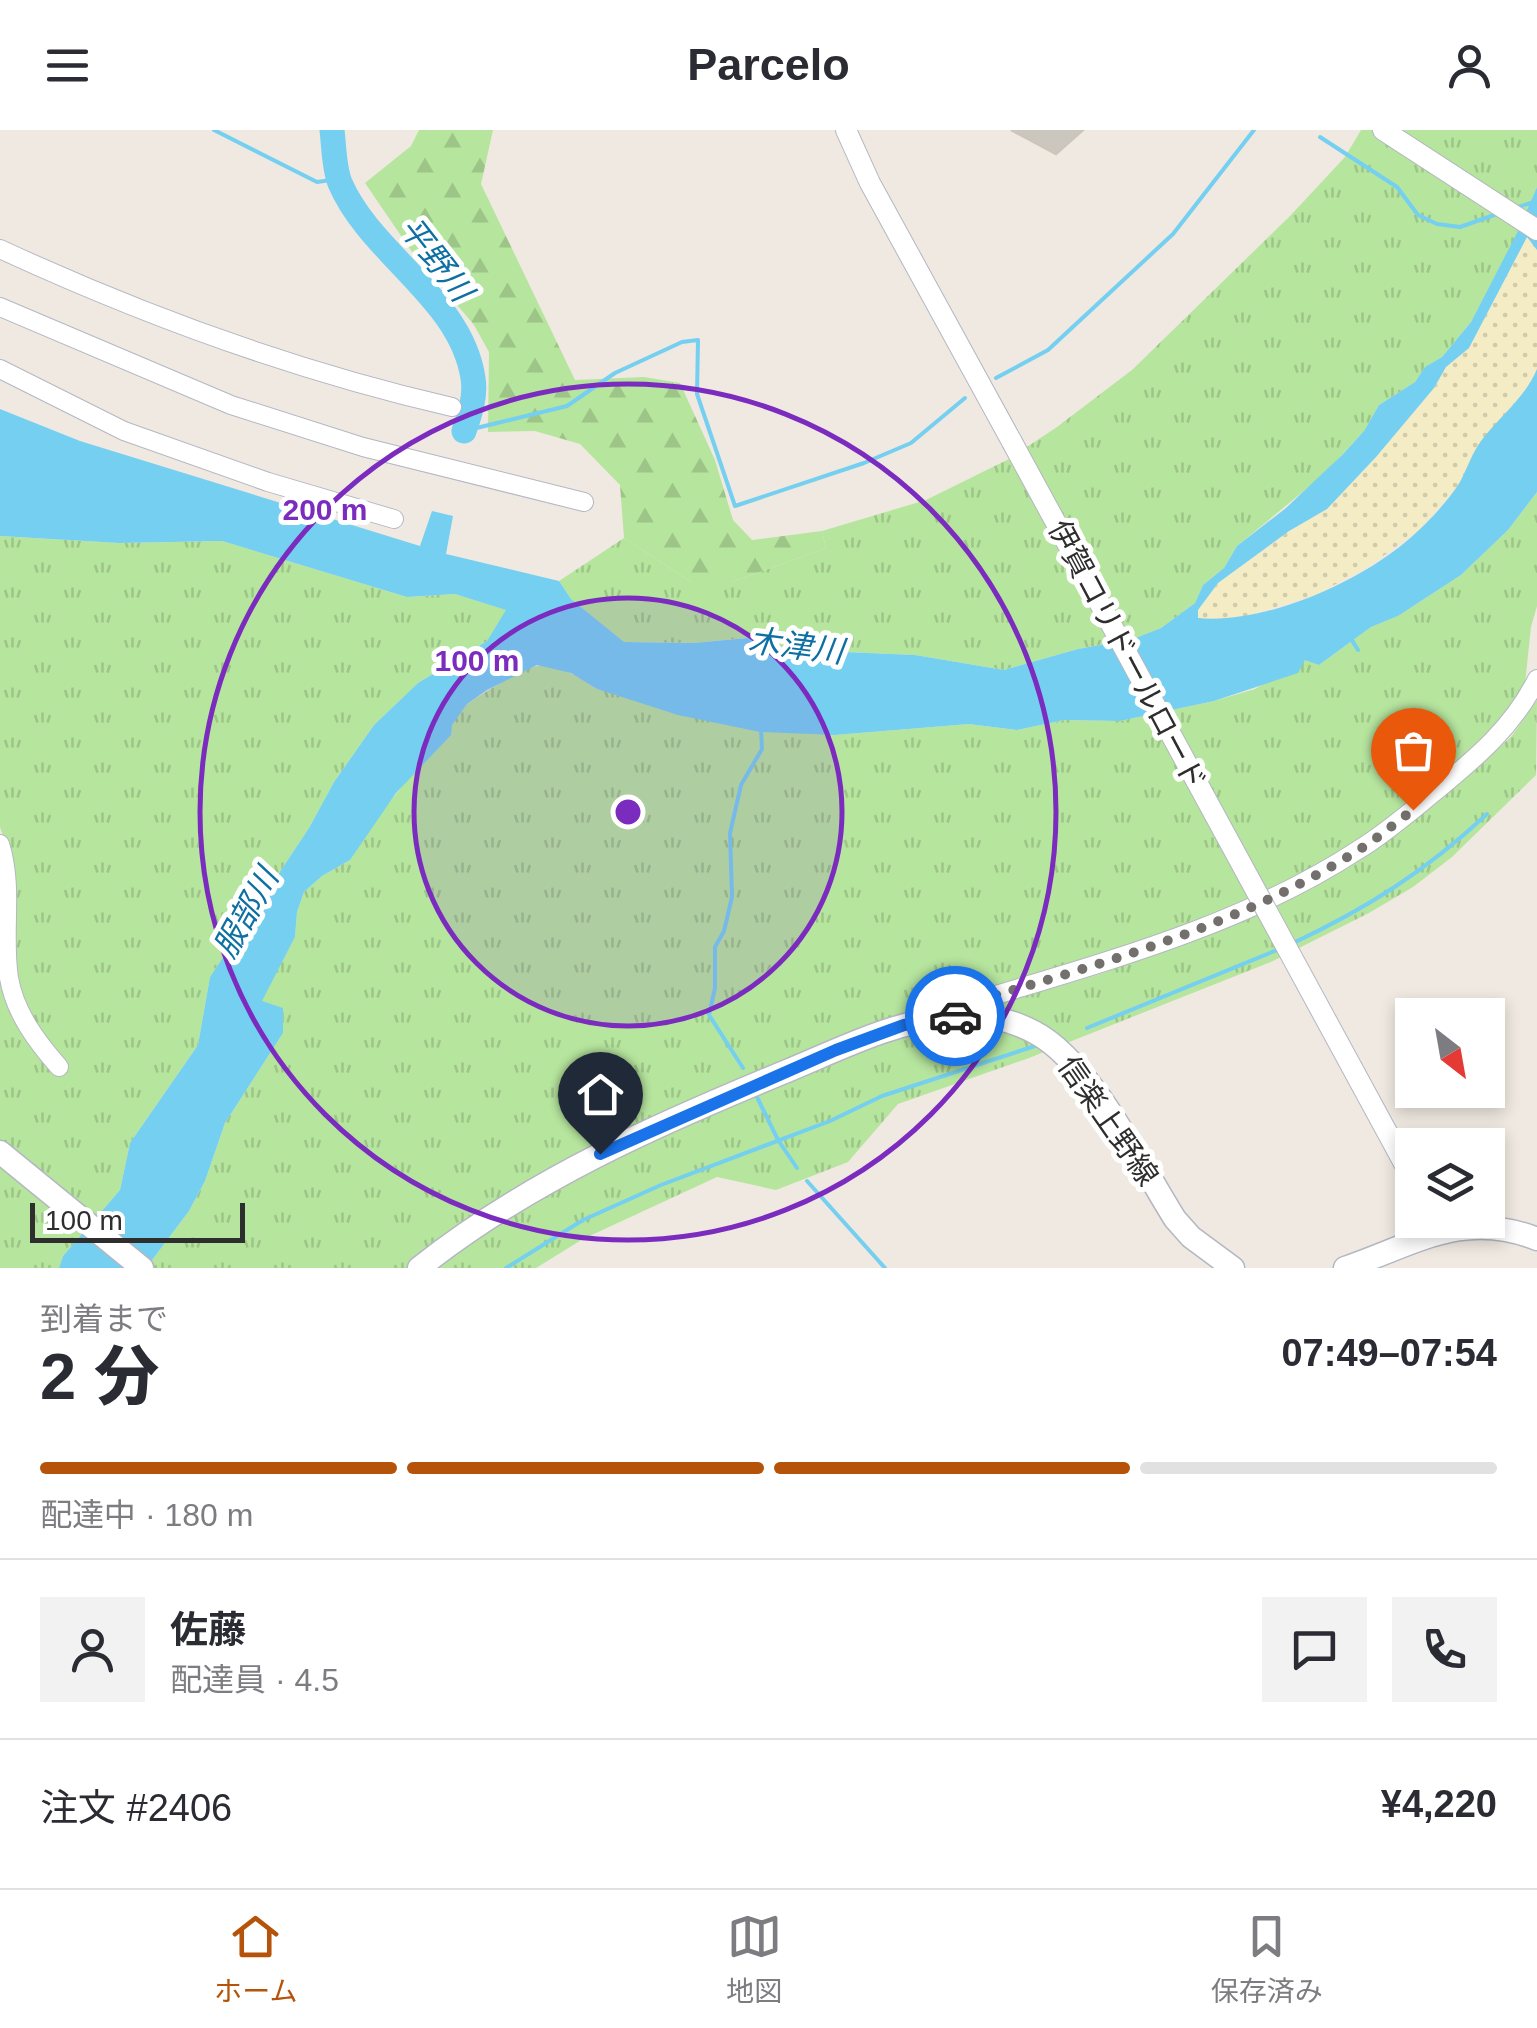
<!DOCTYPE html>
<html lang="ja">
<head>
<meta charset="utf-8">
<style>
	:root { --surface:#fff; --page:#f2f2f3; --text:#2b2b33; --muted:#7c7c81; --line:#e1e1e2; --accent:#b45309 }
	body { margin:0; font-family:Helvetica,"Noto Sans JP",sans-serif; background:var(--page); color:var(--text); height:100vh; display:flex; flex-direction:column; font-size:38px; white-space:nowrap }
	* { box-sizing:border-box; margin:0 }
	p { font-size:32px; color:var(--muted) }
	.icon { flex:none; width:55px; height:55px; fill:none; stroke:currentColor; stroke-width:2; stroke-linecap:round; stroke-linejoin:round }
	.map { position:relative; height:1138px; overflow:hidden }
	.sheet { display:flex; flex-direction:column; background:var(--surface); flex:1 }
	.sheet>* { flex:none }
	.needle { width:65px; rotate:149deg }
	.fabs { position:absolute; left:1395px; top:868px; display:grid; gap:20px }
	.fabs a { display:grid; place-items:center; width:110px; height:110px; border-radius:0px; background:var(--surface); box-shadow:0 5px 15px #0003; font-size:50px }
	.scale { position:absolute; left:30px; bottom:25px; width:215px; box-sizing:border-box; padding-left:10px; border:5px solid #2e2e2e; border-top:0; font-size:28px; line-height:35px; white-space:nowrap; color:#2e2e2e; -webkit-text-stroke:8px #fff; paint-order:stroke }
	.pin { position:absolute; display:grid; place-items:center; width:85px; height:85px; color:#fff; margin:-102px -42px; border-radius:50% 50% 50% 0; rotate:-45deg; box-shadow:0 0 10px #0007 }
	.pin .icon { rotate:45deg }
	.courier { position:absolute; display:grid; place-items:center; width:100px; height:100px; margin:-50px; border:8px solid #1a73e8; border-radius:50%; background:#fff; color:#222; box-shadow:0 2px 12px #0007 }
	.overview em { font-style:normal; font-weight:800 }
	.overview div { display:flex; flex-direction:column-reverse }
	.overview { display:flex; align-items:center; justify-content:space-between; height:170px; padding:0 40px }
	h1 { font-size:65px; font-weight:800; line-height:75px }
	.bar { display:grid; grid-template-columns:repeat(4,1fr); gap:15px 10px; align-content:center; height:120px; padding:0 40px }
	.bar i { height:12px; border-radius:8px; background:var(--line) }
	.bar .active { background:var(--accent) }
	.bar p { grid-column:span 4 }
	.line { display:flex; align-items:center; gap:25px; padding:0 40px; border-top:2px solid var(--line) }
	.line div { flex:1 }
	.round { display:grid; place-items:center; flex:none; width:105px; height:105px; border-radius:0px; background:var(--page) }
	header { display:flex; justify-content:space-between; align-items:center; height:130px; padding:0 40px; background:var(--surface); font-size:45px; font-weight:800 }
	.dock { display:flex; justify-content:space-around; align-items:center; height:140px; border-top:2px solid var(--line); background:var(--surface); font-size:28px; color:var(--muted) }
	.dock a { display:grid; justify-items:center; gap:5px }
	.dock .active { color:var(--accent) }
	.map>svg:first-child { display:block }
	.grass { fill:url(#grass-tufts) }
	.forest { fill:url(#forest-firs) }
	.sand { fill:url(#sand-dots) }
	.water { fill:#75cff0 }
	.lines { fill:none; stroke-linecap:round; stroke-linejoin:round }
	.stream { stroke:#75cff0; stroke-width:4 }
	.river { stroke:#75cff0; stroke-width:25 }
	.building { fill:#cbc7bf; stroke:#cbc5ba; stroke-width:2.5 }
	.minor-casing { stroke:#b4b7c1; stroke-width:20 }
	.tertiary-casing { stroke:#b4b7c1; stroke-width:22 }
	.secondary-casing { stroke:#b4b7c1; stroke-width:25 }
	.minor { stroke:#fff; stroke-width:18 }
	.tertiary { stroke:#fff; stroke-width:20 }
	.secondary { stroke:#fff; stroke-width:22 }
	.tertiary-bridge-casing { stroke:#b4b7c1; stroke-width:22; stroke-linecap:butt }
	.tertiary-bridge { stroke:#fff; stroke-width:20 }
	.done { stroke:#726f6d; stroke-width:10; stroke-dasharray:0 18 }
	.route { stroke:#1a73e8; stroke-width:12 }
	.ring { fill:none; stroke:#7b2cbf; stroke-width:5 }
	.labels { text-anchor:middle; stroke-width:10; stroke-linejoin:round; paint-order:stroke }
	.street-label { font-size:30px; fill:#2e2e2e; stroke:#fff }
	.water-label { font-size:32px; font-style:italic; fill:#0d6fa3; stroke:#fff }
	.centre { fill:#7b2cbf; stroke:#fff; stroke-width:5 }
	.ring-label { font-size:30px; text-anchor:middle; font-weight:bold; fill:#7b2cbf; stroke:#fff; stroke-width:10; stroke-linejoin:round; paint-order:stroke }
</style>
</head>
<body>
<header><svg class="icon" aria-label="menu" viewBox="0 0 24 24"><path d="M4 6h16M4 12h16M4 18h16"/></svg>Parcelo<svg class="icon" aria-label="person" viewBox="0 0 24 24"><circle cx="12" cy="8" r="4"/><path d="M4 21q1-7 8-7t8 7"/></svg></header>
<div class="map">
<svg width="1537" height="1138" viewBox="0 0 1537 1138">
	<defs>
		<pattern id="grass-tufts" width="24" height="20" patternUnits="userSpaceOnUse" patternTransform="scale(2.5)"><rect width="24" height="20" fill="#b6e59e"/><path d="M3 7l-1-3M5 7V3M7 7l1-3M15 17l-1-3M17 17v-4M19 17l1-3" fill="none" stroke="#9dc588"/></pattern>
		<pattern id="forest-firs" width="22" height="20" patternUnits="userSpaceOnUse" patternTransform="scale(2.5)"><rect width="22" height="20" fill="#b6e59e"/><path d="M5 1l3.5 6h-7zM16 11l3.5 6h-7z" fill="#9dc588"/></pattern>
		<pattern id="sand-dots" width="8" height="8" patternUnits="userSpaceOnUse" patternTransform="scale(2.5)"><rect width="8" height="8" fill="#f3ecc5"/><path d="M2 2h.1M6 6h.1" fill="none" stroke="#d1cbaa" stroke-width="1.8" stroke-linecap="round"/></pattern>
	</defs>
	<rect width="100%" height="100%" fill="#efe9e1"/>
	<path class="grass" d="M 1361,0 L 1537,0 L 1537,57 L 1518,103 L 1471,192 L 1442,227 L 1425,237 L 1415,252 L 1379,275 L 1364,301 L 1322,346 L 1237,416 L 1224,438 L 1203,455 L 1195,473 L 1161,498 L 1133,509 L 1078,519 L 1004,540 L 915,525 L 796,520 L 747,508 L 694,513 L 623,512 L 571,469 L 559,451 L 624,408 L 691,452 L 732,452 L 826,418 L 822,401 L 926,370 L 1009,329 L 1057,297 L 1132,240 L 1290,86 L 1345,27 Z
		M 1537,362 L 1537,476 L 1531,497 L 1525,553 L 1512,578 L 1480,613 L 1428,658 L 1361,710 L 1302,745 L 1226,781 L 1137,814 L 916,883 L 829,914 L 408,1138 L 146,1138 L 189,1081 L 205,1051 L 225,993 L 283,903 L 261,871 L 295,807 L 297,782 L 304,762 L 322,746 L 350,730 L 373,693 L 467,574 C 481,565 523,537 538,536 C 558,533 580,548 597,559 L 835,605 L 969,594 L 1017,600 L 1064,590 L 1120,591 L 1214,571 L 1255,559 L 1305,529 L 1319,535 L 1371,497 L 1398,486 L 1461,445 L 1508,400 Z
		M 0,406 L 119,413 L 222,411 L 407,467 L 455,464 L 507,480 L 487,511 L 418,553 L 374,595 L 334,652 L 309,698 L 210,847 L 198,915 L 130,1013 L 120,1060 L 63,1126 L 59,1138 L 0,1138 L 0,814 L 10,728 L 0,697 Z
		M 1537,570 L 1536,645 L 1452,727 L 1413,757 L 1369,783 L 1273,831 L 1029,928 L 898,974 L 848,1032 L 776,1060 L 717,1047 L 583,1109 L 536,1138 L 430,1138 L 596,1033 L 905,903 L 962,895 L 989,895 L 1003,873 L 1100,844 L 1241,792 L 1323,752 L 1380,716 L 1475,639 L 1511,607 Z"/>
	<path class="forest" d="M 419,0 L 493,0 L 481,54 L 575,250 L 644,247 L 680,253 L 715,330 L 733,390 L 752,410 L 822,401 L 826,418 L 732,452 L 691,452 L 624,408 L 620,355 L 580,314 L 535,301 L 488,302 L 489,222 L 474,195 L 410,119 L 365,53 L 411,16 Z"/>
	<path class="sand" d="M 1527,106 L 1537,120 L 1537,239 L 1530,255 L 1480,313 L 1458,356 L 1419,400 L 1368,437 L 1315,465 L 1237,489 L 1198,489 L 1198,480 L 1218,453 L 1289,401 L 1327,379 L 1376,327 L 1434,258 L 1446,237 L 1469,218 Z"/>
	<path class="water" d="M 1537,57 L 1537,120 L 1527,107 L 1469,218 L 1446,237 L 1434,258 L 1376,327 L 1327,379 L 1289,401 L 1218,453 L 1198,480 L 1198,488 C 1267,495 1371,448 1420,399 C 1434,386 1450,368 1460,352 C 1467,339 1472,323 1481,311 C 1500,286 1525,268 1537,239 L 1537,362 L 1508,400 L 1461,445 L 1398,486 L 1371,497 L 1319,535 L 1305,530 L 1298,543 L 1214,571 L 1120,591 L 1064,590 L 1017,600 L 969,594 L 835,605 L 760,602 L 678,585 L 597,559 L 571,543 L 537,535 L 487,560 L 467,574 L 452,595 L 451,605 L 396,663 L 350,730 L 322,746 L 304,762 L 297,782 L 295,807 L 262,871 L 283,878 L 283,903 L 225,993 L 205,1051 L 189,1081 L 146,1138 L 59,1138 L 63,1126 L 120,1060 L 130,1013 L 198,915 L 210,847 L 309,698 L 334,652 L 374,595 L 418,553 L 487,511 L 506,480 L 455,464 L 407,467 L 222,411 L 119,413 L 0,406 L 0,279 L 80,311 L 420,416 L 432,381 L 453,386 L 446,424 L 559,451 L 571,469 L 624,512 L 694,513 L 747,508 L 796,520 L 915,525 L 1004,540 L 1078,519 L 1133,509 L 1161,498 L 1195,473 L 1203,455 L 1224,438 L 1237,416 L 1286,378 L 1342,325 L 1364,301 L 1379,275 L 1415,252 L 1425,237 L 1442,227 L 1471,192 L 1517,103 Z"/>
	<g class="lines">
		<path class="stream" d="M 214,0 L 317,52 L 338,49
			M 1320,7 L 1397,57 L 1418,85 L 1437,94 L 1460,97 L 1497,84
			M 1515,78 L 1537,71
			M 996,248 L 1048,220 L 1173,104 L 1254,0
			M 464,301 L 567,276 L 615,243 L 682,212 L 698,210 L 697,264 L 735,376 L 864,333 L 911,313 L 965,268
			M 1350,507 L 1358,520
			M 1291,814 C 1366,779 1426,741 1487,684
			M 1087,898 L 1277,820
			M 743,938 L 709,885 L 715,858 L 715,817 L 724,801 L 732,767 L 730,703 L 741,655 L 762,619 L 761,599
			M 756,965 L 778,1010 L 797,1038
			M 807,1051 L 885,1138
			M 506,1138 L 583,1090 L 661,1055 L 830,991 L 882,966 L 1038,915"/>
		<path class="river" d="M 332,0 C 334,17 334,38 340,53 C 371,125 461,168 473,248 C 476,266 470,284 464,301"/>
	</g>
	<path class="building" d="M 1011,0 L 1083,0 L 1056,24 Z"/>
	<g class="lines">
		<defs>
			<path id="minor" d="M 0,119 C 145,186 296,241 452,277
				M 0,177 L 231,275 L 363,317 L 584,372
				M 0,239 L 124,301 L 268,352 L 394,389
				M 0,714 C 14,758 2,803 9,848 C 15,883 37,912 59,937
				M 983,887 L 993,866 C 1118,828 1248,792 1358,720 C 1386,703 1411,681 1437,660 C 1477,627 1513,597 1537,549"/>
			<path id="tertiary" d="M 846,0 L 870,53 L 1012,312
				M 1383,0 L 1537,100"/>
			<path id="secondary" d="M 0,1022 L 142,1138
				M 419,1138 C 530,1050 658,994 787,941 C 840,919 895,891 953,886 C 981,883 1009,889 1034,902 C 1090,931 1141,1035 1175,1089 L 1191,1107 L 1233,1138
				M 1345,1138 C 1413,1115 1463,1079 1537,1109"/>
		</defs>
		<use href="#minor" class="minor-casing"/>
		<use href="#tertiary" class="tertiary-casing"/>
		<use href="#secondary" class="secondary-casing"/>
		<use href="#minor" class="minor"/>
		<use href="#tertiary" class="tertiary"/>
		<use href="#secondary" class="secondary"/>
		<defs>
			<path id="tertiary-bridge" d="M 1012,312 L 1412,1048"/>
		</defs>
		<use href="#tertiary-bridge" class="tertiary-bridge-casing"/>
		<use href="#tertiary-bridge" class="tertiary-bridge"/>
	</g>
	<g class="lines">
		<path class="done" d="M 955,886 L 983,886 L 985,878 L 993,866 C 1118,829 1247,791 1357,721 C 1377,709 1395,693 1413,680"/>
		<path class="route" d="M 600,1024 L 836,920 L 904,895 L 955,886"/>
	</g>
	<circle cx="628" cy="682" r="214" fill="#7b2cbf" fill-opacity=".12"/>
	<g class="ring">
		<circle cx="628" cy="682" r="214"/>
		<circle cx="628" cy="682" r="428"/>
	</g>
	<g class="labels">
		<g class="street-label">
			<text transform="translate(1127 525) rotate(62)" y="10">伊賀コリドールロード</text>
			<text transform="translate(1108 991) rotate(55)" y="10">信楽上野線</text>
		</g>
		<g class="water-label">
			<text transform="translate(436 129) rotate(52)" y="11">平野川</text>
			<text transform="translate(796 516) rotate(7)" y="11">木津川</text>
			<text transform="translate(246 783) rotate(-61)" y="11">服部川</text>
		</g>
	</g>
	<circle cx="628" cy="682" r="15" class="centre"/>
	<g class="ring-label">
		<text x="325" y="390">200 m</text>
		<text x="477" y="541">100 m</text>
	</g>
</svg>
<div class="fabs">
<a><svg class="needle" viewBox="-14 -14 28 28"><path d="M0-13l5 13h-10z" fill="#e53935"/><path d="M0 13l5-13h-10z" fill="#7c7c81"/></svg></a>
<a><svg class="icon" aria-label="layers" viewBox="0 0 24 24"><path d="M12 4l9 5-9 5-9-5zM3 14l9 5 9-5"/></svg></a>
</div>
<div class="scale">100 m</div>
<div class="pin" style="left:1413px;top:680px;background:#ea580c"><svg class="icon" aria-label="bag" viewBox="0 0 24 24"><path d="M5 8h14l-1 12H6zM9 8a3 3 0 0 1 6 0"/></svg></div>
<div class="pin" style="left:600px;top:1024px;background:#1f2937"><svg class="icon" aria-label="home" viewBox="0 0 24 24"><path d="M3 11l9-7 9 7M6 9v11h12V9"/></svg></div>
<div class="courier" style="left:955px;top:886px"><svg class="icon" aria-label="car" viewBox="0 0 24 24"><path d="M5 17H2v-5l4-1 3-4h7l3 4 3 1v5h-3M9 17h6M6 11h13"/><circle cx="7" cy="17" r="2"/><circle cx="17" cy="17" r="2"/></svg></div>
</div>
<section class="sheet">
<div class="overview"><div><h1>2 分</h1><p>到着まで</p></div><em>07:49–07:54</em></div>
<div class="bar"><i class="active"></i><i class="active"></i><i class="active"></i><i></i><p>配達中 · 180 m</p></div>
<div class="line" style="height:180px"><a class="round"><svg class="icon" aria-label="person" viewBox="0 0 24 24"><circle cx="12" cy="8" r="4"/><path d="M4 21q1-7 8-7t8 7"/></svg></a><div><b>佐藤</b><p>配達員 · 4.5</p></div><a class="round"><svg class="icon" aria-label="chat" viewBox="0 0 24 24"><path d="M4 5h16v11H9l-5 4z"/></svg></a><a class="round"><svg class="icon" aria-label="phone" viewBox="0 0 24 24"><path d="M5 4h4l2 5-3 2q2 4 5 5l2-3 5 2v4C11 20 4 13 5 4z"/></svg></a></div>
<div class="line" style="height:130px"><div>注文 #2406</div><b>¥4,220</b></div>
</section>
<nav class="dock">
<a class="active"><svg class="icon" aria-label="home" viewBox="0 0 24 24"><path d="M3 11l9-7 9 7M6 9v11h12V9"/></svg>ホーム</a>
<a><svg class="icon" aria-label="map" viewBox="0 0 24 24"><path d="M3 6l6-2 6 2 6-2v14l-6 2-6-2-6 2zM9 4v14M15 6v14"/></svg>地図</a>
<a><svg class="icon" aria-label="saved" viewBox="0 0 24 24"><path d="M7 4h10v16l-5-4-5 4z"/></svg>保存済み</a>
</nav>
</body>
</html>
